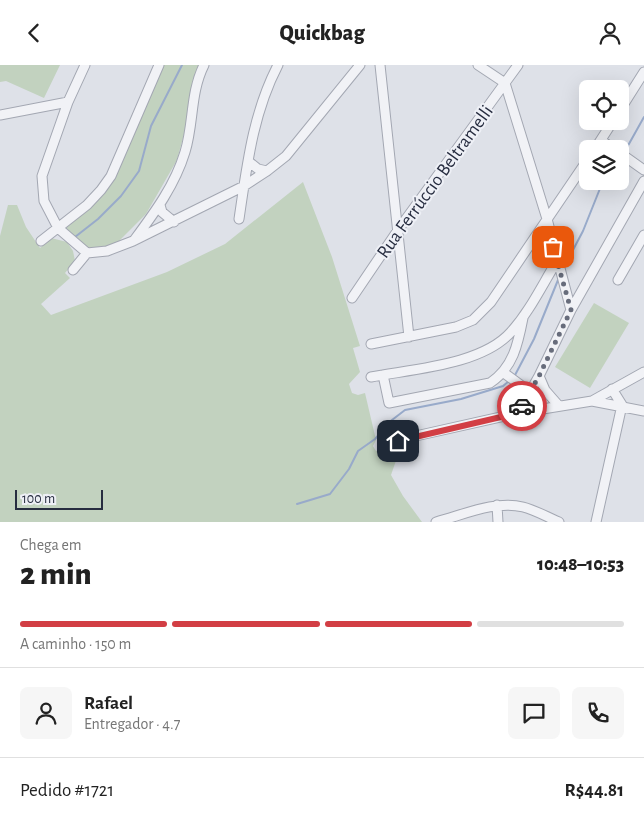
<!DOCTYPE html>
<html lang="pt">
<head>
<meta charset="utf-8">
<style>
	:root { --surface:#fff; --page:#f6f6f6; --text:#222; --muted:#767676; --line:#e0e0e0; --accent:#d23e44 }
	body { margin:0; font-family:"Alegreya Sans",sans-serif; background:var(--page); color:var(--text); height:100vh; display:flex; flex-direction:column; font-size:19px; white-space:nowrap }
	* { box-sizing:border-box; margin:0 }
	p { font-size:16px; color:var(--muted) }
	.icon { flex:none; width:28px; height:28px; fill:none; stroke:currentColor; stroke-width:2; stroke-linecap:round; stroke-linejoin:round }
	.map { position:relative; height:457px; overflow:hidden }
	.side { display:flex; flex-direction:column; background:var(--surface); flex:1 }
	.side>* { flex:none }
	.tools { position:absolute; left:579px; top:15px; display:grid; gap:10px }
	.tools a { display:grid; place-items:center; width:50px; height:50px; border-radius:8px; background:var(--surface); box-shadow:0 5px 20px #0002; font-size:25px }
	.scale { position:absolute; left:15px; bottom:12px; width:88px; box-sizing:border-box; padding-left:5px; border:2px solid #272d40; border-top:0; font-size:14px; line-height:18px; white-space:nowrap; color:#272d40; -webkit-text-stroke:4px #eef0f6; paint-order:stroke }
	.pin { position:absolute; display:grid; place-items:center; width:42px; height:42px; color:#fff; margin:-21px; border-radius:10px; box-shadow:0 2px 8px #0006 }
	.courier { position:absolute; display:grid; place-items:center; width:50px; height:50px; margin:-25px; border:4px solid #d23e44; border-radius:50%; background:#fff; color:#222; box-shadow:0 1px 6px #0007 }
	.head em { font-style:normal; font-weight:800 }
	.head div { display:flex; flex-direction:column-reverse }
	.head { display:flex; align-items:center; justify-content:space-between; height:85px; padding:0 20px }
	h1 { font-size:32px; font-weight:800; line-height:38px }
	.bar { display:grid; grid-template-columns:repeat(4,1fr); gap:8px 5px; align-content:center; height:60px; padding:0 20px }
	.bar i { height:6px; border-radius:4px; background:var(--line) }
	.bar .on { background:var(--accent) }
	.bar p { grid-column:span 4 }
	.line { display:flex; align-items:center; gap:12px; padding:0 20px; border-top:1px solid var(--line) }
	.line div { flex:1 }
	.round { display:grid; place-items:center; flex:none; width:52px; height:52px; border-radius:8px; background:var(--page) }
	header { display:flex; justify-content:space-between; align-items:center; height:65px; padding:0 20px; background:var(--surface); font-size:22px; font-weight:800 }
	.map>svg:first-child { display:block }
	.green { fill:#c2d2bf }
	.lines { fill:none; stroke-linecap:round; stroke-linejoin:round }
	.stream { stroke:#98aaca; stroke-width:2 }
	.minor-casing { stroke:#a3a7b2; stroke-width:11 }
	.minor { stroke:#f1f2f6; stroke-width:9 }
	.done { stroke:#676c7b; stroke-width:5; stroke-dasharray:0 9 }
	.route { stroke:#d23e44; stroke-width:6 }
	.labels { text-anchor:middle; stroke-width:4; stroke-linejoin:round; paint-order:stroke }
	.street-label { font-size:19px; fill:#272d40; stroke:#eef0f6 }
</style>
</head>
<body>
<header><svg class="icon" aria-label="back" viewBox="0 0 24 24"><path d="M15 5l-7 7 7 7"/></svg>Quickbag<svg class="icon" aria-label="person" viewBox="0 0 24 24"><circle cx="12" cy="8" r="4"/><path d="M4 21q1-7 8-7t8 7"/></svg></header>
<div class="map">
<svg width="644" height="457" viewBox="0 0 644 457">
	<rect width="100%" height="100%" fill="#dee1e8"/>
	<path class="green" d="M 0,0 L 60,0 L 44,33 L 6,16 L 0,17 Z
		M 162,0 L 203,0 L 177,95 L 146,149 L 115,180 L 87,184 L 68,170 L 66,164 L 70,157 L 103,127 Z
		M 303,117 L 332,192 L 360,281 L 353,283 L 360,307 L 349,319 L 352,328 L 358,330 L 365,328 L 376,375 L 373,381 L 376,386 L 390,379 L 396,380 L 399,387 L 391,410 L 403,431 L 422,457 L 0,457 L 0,171 L 8,140 L 17,140 L 26,162 L 40,183 L 51,173 L 67,177 L 73,186 L 75,196 L 65,208 L 70,213 L 41,239 L 51,250 L 167,207 L 225,179 Z
		M 594,238 L 629,258 L 590,323 L 555,302 Z"/>
	<g class="lines">
		<path class="stream" d="M 625,86 L 644,52
			M 75,172 L 98,154 L 121,131 L 139,106 L 151,61 L 182,0
			M 563,204 L 583,166 L 603,116
			M 514,312 L 534,274 L 558,215
			M 297,439 L 330,429 L 349,404 L 358,386 L 375,374 L 392,355 L 405,345 L 461,334 L 503,321 L 509,316"/>
		<defs>
			<path id="minor" d="M 85,0 L 68,37 L 42,111 L 44,136 L 58,163 L 87,188 L 107,186 L 133,176 L 244,121 L 267,106 L 286,91 L 360,0
				M 380,0 L 409,272
				M 478,0 L 505,18 L 547,154 L 571,245
				M 620,45 L 644,7
				M 0,50 L 68,37
				M 601,75 L 613,84
				M 595,84 L 613,56
				M 620,88 L 644,105
				M 248,96 L 258,104 L 267,106
				M 160,140 L 162,147 L 174,157
				M 239,154 C 247,100 253,48 278,0
				M 135,174 C 155,147 175,120 185,87 C 194,58 190,28 204,0
				M 41,176 L 87,140 L 101,125 L 111,111 L 159,0
				M 73,205 L 87,188
				M 618,215 L 644,170
				M 352,233 L 398,165 L 518,0
				M 371,279 L 456,262 L 473,255 L 491,237 L 588,94
				M 504,308 L 530,327
				M 383,310 L 389,338 L 490,318 C 513,303 518,279 523,253
				M 539,311 L 545,325 L 559,341
				M 371,312 C 413,304 482,300 511,267 C 530,246 542,220 557,196
				M 592,336 L 644,307
				M 518,348 L 539,311 L 571,245 L 644,116
				M 398,375 L 518,348 L 592,336 L 644,346
				M 497,440 L 498,457
				M 436,457 C 463,450 495,435 523,442 C 535,445 547,452 559,457
				M 596,457 L 622,340 L 612,324"/>
		</defs>
		<use href="#minor" class="minor-casing"/>
		<use href="#minor" class="minor"/>
	</g>
	<g class="lines">
		<path class="done" d="M 522,341 L 539,311 L 571,245 L 553,182"/>
		<path class="route" d="M 398,376 L 518,348 L 522,341"/>
	</g>
	<g class="labels">
		<g class="street-label">
			<text transform="translate(434 116) rotate(-54)" y="7">Rua Ferrúccio Beltramelli</text>
		</g>
	</g>
</svg>
<div class="tools">
<a><svg class="icon" aria-label="locate" viewBox="0 0 24 24"><circle cx="12" cy="12" r="6"/><path d="M12 2v4M12 18v4M2 12h4M18 12h4"/></svg></a>
<a><svg class="icon" aria-label="layers" viewBox="0 0 24 24"><path d="M12 4l9 5-9 5-9-5zM3 14l9 5 9-5"/></svg></a>
</div>
<div class="scale">100 m</div>
<div class="pin" style="left:553px;top:182px;background:#ea580c"><svg class="icon" aria-label="bag" viewBox="0 0 24 24"><path d="M5 8h14l-1 12H6zM9 8a3 3 0 0 1 6 0"/></svg></div>
<div class="pin" style="left:398px;top:376px;background:#1f2937"><svg class="icon" aria-label="home" viewBox="0 0 24 24"><path d="M3 11l9-7 9 7M6 9v11h12V9"/></svg></div>
<div class="courier" style="left:522px;top:341px"><svg class="icon" aria-label="car" viewBox="0 0 24 24"><path d="M5 17H2v-5l4-1 3-4h7l3 4 3 1v5h-3M9 17h6M6 11h13"/><circle cx="7" cy="17" r="2"/><circle cx="17" cy="17" r="2"/></svg></div>
</div>
<section class="side">
<div class="head"><div><h1>2 min</h1><p>Chega em</p></div><em>10:48–10:53</em></div>
<div class="bar"><i class="on"></i><i class="on"></i><i class="on"></i><i></i><p>A caminho · 150 m</p></div>
<div class="line" style="height:90px"><a class="round"><svg class="icon" aria-label="person" viewBox="0 0 24 24"><circle cx="12" cy="8" r="4"/><path d="M4 21q1-7 8-7t8 7"/></svg></a><div><b>Rafael</b><p>Entregador · 4.7</p></div><a class="round"><svg class="icon" aria-label="chat" viewBox="0 0 24 24"><path d="M4 5h16v11H9l-5 4z"/></svg></a><a class="round"><svg class="icon" aria-label="phone" viewBox="0 0 24 24"><path d="M5 4h4l2 5-3 2q2 4 5 5l2-3 5 2v4C11 20 4 13 5 4z"/></svg></a></div>
<div class="line" style="height:65px"><div>Pedido #1721</div><b>R$44.81</b></div>
</section>
</body>
</html>
